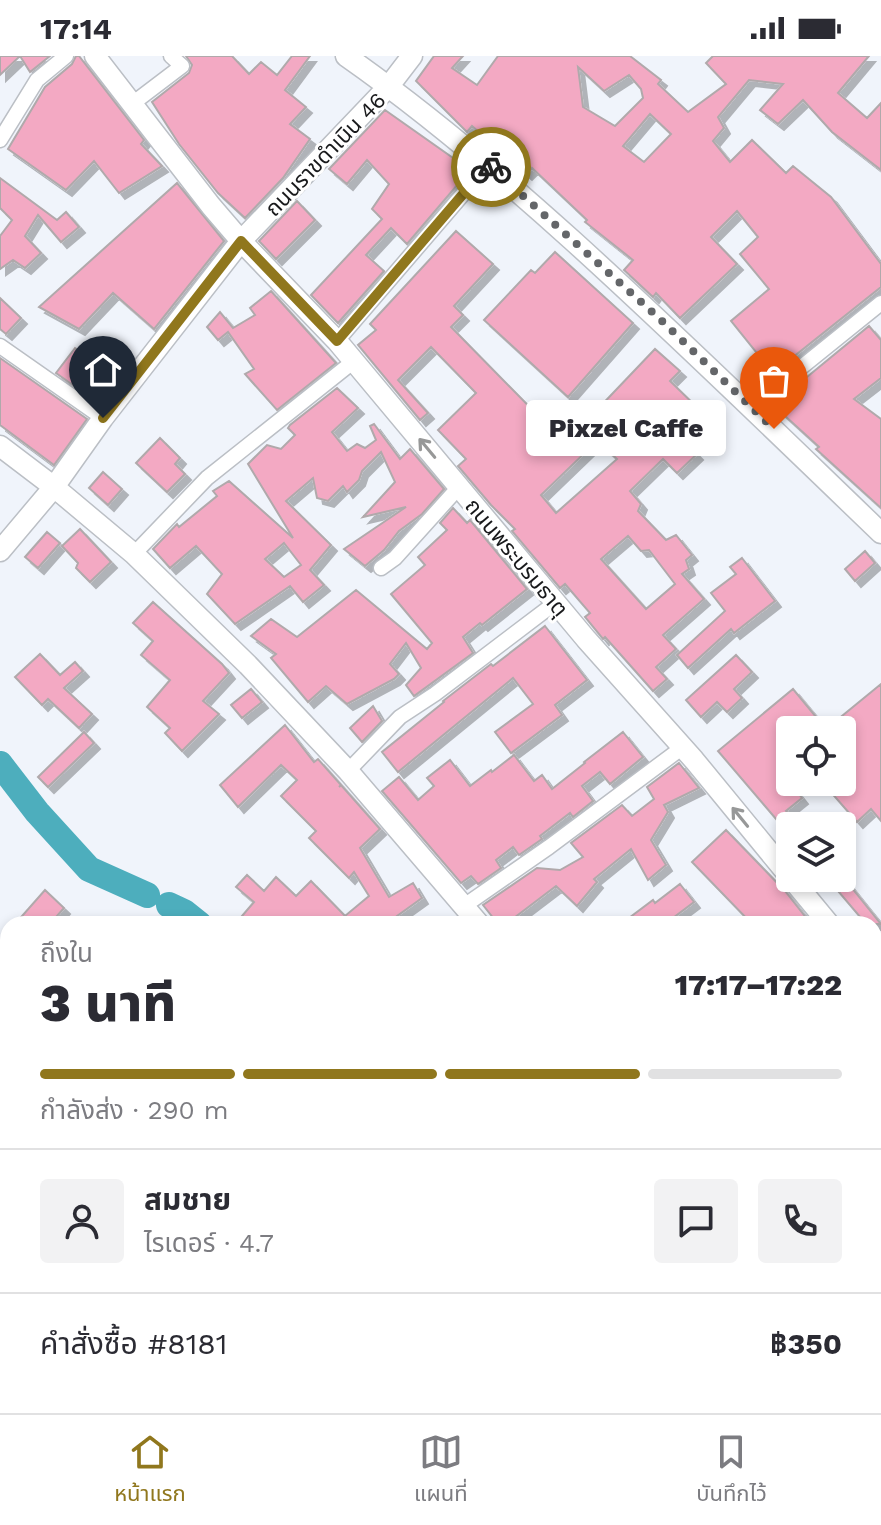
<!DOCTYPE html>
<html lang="th">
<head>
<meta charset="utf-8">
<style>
	:root { --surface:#fff; --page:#f2f2f3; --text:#2b2b33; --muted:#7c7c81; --line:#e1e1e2; --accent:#90771d }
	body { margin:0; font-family:"Work Sans","Noto Sans Thai",sans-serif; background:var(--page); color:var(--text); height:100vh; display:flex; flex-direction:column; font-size:30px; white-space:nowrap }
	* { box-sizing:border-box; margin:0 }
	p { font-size:26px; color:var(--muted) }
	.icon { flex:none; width:44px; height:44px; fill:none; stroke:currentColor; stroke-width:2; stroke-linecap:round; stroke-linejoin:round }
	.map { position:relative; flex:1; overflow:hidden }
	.panel { position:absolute; left:0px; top:860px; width:882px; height:498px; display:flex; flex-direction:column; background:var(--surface); border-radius:24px 24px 0 0; box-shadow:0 4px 12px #0003 }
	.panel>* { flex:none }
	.buttons { position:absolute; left:776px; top:660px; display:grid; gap:16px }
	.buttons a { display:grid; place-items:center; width:80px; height:80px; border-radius:8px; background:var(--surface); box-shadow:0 4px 12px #0003; font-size:40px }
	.pin { position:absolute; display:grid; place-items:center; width:68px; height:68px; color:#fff; margin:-82px -34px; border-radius:50% 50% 50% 0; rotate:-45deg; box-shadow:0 0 8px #0007 }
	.pin .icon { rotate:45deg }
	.courier { position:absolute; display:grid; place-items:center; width:80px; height:80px; margin:-40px; border:6px solid #90771d; border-radius:50%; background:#fff; color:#222; box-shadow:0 2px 10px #0007 }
	.bubble { position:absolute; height:56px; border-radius:8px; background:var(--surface); box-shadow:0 4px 12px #0003; font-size:26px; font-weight:800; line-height:56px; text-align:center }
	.headline em { font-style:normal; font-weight:800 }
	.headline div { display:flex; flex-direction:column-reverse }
	.headline { display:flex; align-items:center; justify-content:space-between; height:136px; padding:0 40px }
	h1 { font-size:52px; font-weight:800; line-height:60px }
	.bar { display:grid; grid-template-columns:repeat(4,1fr); gap:12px 8px; align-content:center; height:96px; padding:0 40px }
	.bar i { height:10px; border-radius:6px; background:var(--line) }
	.bar .selected { background:var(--accent) }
	.bar p { grid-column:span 4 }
	.line { display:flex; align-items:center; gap:20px; padding:0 40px; border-top:2px solid var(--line) }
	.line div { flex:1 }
	.round { display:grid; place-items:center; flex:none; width:84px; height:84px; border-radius:8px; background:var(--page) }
	.status { display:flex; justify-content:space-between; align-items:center; height:56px; padding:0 40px; background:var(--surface); direction:ltr }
	.status svg { height:22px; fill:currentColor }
	.tab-bar { display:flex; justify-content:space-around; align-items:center; height:112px; border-top:2px solid var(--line); background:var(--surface); font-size:22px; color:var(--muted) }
	.tab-bar a { display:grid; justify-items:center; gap:4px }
	.tab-bar .selected { color:var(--accent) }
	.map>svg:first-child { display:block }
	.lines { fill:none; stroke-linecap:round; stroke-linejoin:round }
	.river { stroke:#4daebd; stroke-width:26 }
	.building { fill:#f3a9c3; stroke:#b0a9ab; stroke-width:2; fill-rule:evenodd; filter:url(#shadow) }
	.street-casing { stroke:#bbbfc5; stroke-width:17 }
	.secondary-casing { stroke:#bbbfc5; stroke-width:23 }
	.street { stroke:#fff; stroke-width:14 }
	.secondary { stroke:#fff; stroke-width:20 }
	.oneway { stroke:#979898 }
	.done { stroke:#646669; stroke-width:8; stroke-dasharray:0 14.4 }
	.route { stroke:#90771d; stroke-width:10 }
	.labels { text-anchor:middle; stroke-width:6; stroke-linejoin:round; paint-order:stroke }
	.street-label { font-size:22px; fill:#18191b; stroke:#fff }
</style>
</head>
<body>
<div class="status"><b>17:14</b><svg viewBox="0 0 49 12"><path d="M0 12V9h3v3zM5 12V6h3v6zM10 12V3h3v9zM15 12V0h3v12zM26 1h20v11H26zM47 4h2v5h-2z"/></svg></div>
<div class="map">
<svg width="881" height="1357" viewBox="0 0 881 1357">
	<defs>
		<filter id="shadow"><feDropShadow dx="6" dy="6" stdDeviation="0" flood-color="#0004"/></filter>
	</defs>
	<rect width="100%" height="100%" fill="#f0f4fb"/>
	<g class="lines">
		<path class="river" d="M 0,708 L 37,756 L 89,813 L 147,839
			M 169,849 L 184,856 L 199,868
			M 653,1350 L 656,1357"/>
	</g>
	<path class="building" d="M 0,0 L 50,0 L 30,16 L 20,0 L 0,19 Z
		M 76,0 L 79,0 L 144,84 L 141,88 L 162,110 L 119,137 L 94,105 L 66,134 L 8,93 L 45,31 L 72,8 Z
		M 186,0 L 232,0 L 249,18 L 261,6 L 277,19 L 292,0 L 310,0 L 285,34 L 306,51 L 290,68 L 310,83 L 283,122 L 245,162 L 218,137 L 179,88 L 152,46 L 189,17 L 192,9 Z
		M 434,0 L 463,0 L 452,12 L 477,29 L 498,0 L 630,0 L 661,24 L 658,28 L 688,56 L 726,28 L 706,7 L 713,0 L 869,0 L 838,37 L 867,62 L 881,47 L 881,114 L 832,76 L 803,44 L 778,68 L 760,54 L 783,28 L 749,24 L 718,61 L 724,72 L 713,85 L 730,106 L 752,84 L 786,117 L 793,110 L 831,141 L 881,208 L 881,231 L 773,317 L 731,265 L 769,233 L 740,198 L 758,181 L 737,155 L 711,181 L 737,208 L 680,262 L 656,237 L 653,241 L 624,214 L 633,204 L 585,166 L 587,164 L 532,112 L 526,118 L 472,70 L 467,76 L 416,25 ZM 578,11 L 604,35 L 629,19 L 641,33 L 643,42 L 615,70 L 583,51 ZM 650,58 L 671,78 L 644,106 L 623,90 Z
		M 385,54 L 470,114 L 407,188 L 391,172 L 366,199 L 384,215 L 338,267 L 311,239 L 382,163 L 372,153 L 389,128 L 367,104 L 347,128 L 329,113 Z
		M 0,122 L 57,164 L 66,156 L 79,171 L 61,186 L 38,159 L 25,180 L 41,197 L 25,212 L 13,204 L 0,213 L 0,180 L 12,164 L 0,152 Z
		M 177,127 L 224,185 L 154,273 L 113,237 L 79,273 L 39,251 Z
		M 297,145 L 315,164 L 276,203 L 259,185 Z
		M 456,175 L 493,208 L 454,250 L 463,259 L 451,271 L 562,384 L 570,376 L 573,379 L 655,293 L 680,315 L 670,325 L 708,362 L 684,385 L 697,398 L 677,417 L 663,403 L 630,435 L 641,448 L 638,455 L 666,484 L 676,479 L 692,499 L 686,504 L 689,513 L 682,518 L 704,543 L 663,579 L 676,593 L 656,611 L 667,623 L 653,635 L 605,581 L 603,583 L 585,561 L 590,557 L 565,528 L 560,532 L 512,475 L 515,473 L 491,449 L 458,410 L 466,403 L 438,374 L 476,337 L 431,291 L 398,324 L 428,357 L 420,364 L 358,289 L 376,274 L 370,268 ZM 597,385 L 617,403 L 556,457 L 541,439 ZM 628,480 L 641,495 L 649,494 L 675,528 L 646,553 L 601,503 Z
		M 555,196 L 633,267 L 568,341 L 484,264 L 531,214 L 535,217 Z
		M 271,235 L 336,307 L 277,354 L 245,318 L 254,313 L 228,276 L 218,284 L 207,271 L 220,256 L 233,272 L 255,259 L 250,252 Z
		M 0,242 L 21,262 L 6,278 L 0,273 Z
		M 869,270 L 881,284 L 881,322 L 854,343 L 881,363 L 881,452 L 816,393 L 819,391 L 773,349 Z
		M 75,292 L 119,321 L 98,347 L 56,317 Z
		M 0,302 L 87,363 L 54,409 L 0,369 Z
		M 337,332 L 358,352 L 332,376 L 347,395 L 357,388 L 365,392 L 376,384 L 370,370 L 374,368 L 400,403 L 410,393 L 444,433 L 422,458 L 399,475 L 384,494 L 365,510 L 344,493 L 406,451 L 363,461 L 395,426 L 381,396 L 362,415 L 359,424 L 347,436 L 343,430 L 328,445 L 317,442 L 313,422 L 286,445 L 331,489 L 310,514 L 324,529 L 303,546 L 290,530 L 235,568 L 207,538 L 222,518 L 196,490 L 170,512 L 153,493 L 177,468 L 179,471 L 217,440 L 213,435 L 229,425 L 293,482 L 248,408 L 267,389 L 281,393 L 295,379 L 288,372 L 290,369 ZM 284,487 L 301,509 L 284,521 L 265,503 Z
		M 160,382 L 180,402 L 175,408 L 185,418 L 167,436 L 136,407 Z
		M 103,416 L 122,433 L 108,449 L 89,432 Z
		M 453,452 L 467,467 L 470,464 L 527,533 L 482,569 L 480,567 L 463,581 L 473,597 L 414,640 L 406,629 L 421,612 L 406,587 L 390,608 L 399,618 L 394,623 L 347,648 L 326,630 L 308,646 L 271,602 L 276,598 L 251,580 L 271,563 L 297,581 L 356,534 L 427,593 L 432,587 L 391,538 L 425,509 L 418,501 L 447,474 L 440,467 Z
		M 80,473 L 111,506 L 90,526 L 76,512 L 78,507 L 62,490 Z
		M 47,476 L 60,487 L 38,512 L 25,501 Z
		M 865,495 L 875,507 L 855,525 L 845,513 Z
		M 742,502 L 775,545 L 734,577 L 731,573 L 688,612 L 677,599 L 725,555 L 711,537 L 736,518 L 730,511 Z
		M 153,546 L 222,608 L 229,617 L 203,645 L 219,658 L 182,695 L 165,677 L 170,672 L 147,651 L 170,624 L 141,599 L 153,585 L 133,567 Z
		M 545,570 L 587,624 L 555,649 L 562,659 L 511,697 L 495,676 L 533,648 L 513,622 L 398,716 L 382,696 L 444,646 L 443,645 L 491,608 L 493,610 Z
		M 40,598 L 60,619 L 75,606 L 83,615 L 64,632 L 92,658 L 79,672 L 48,643 L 42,649 L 15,621 Z
		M 736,599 L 752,616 L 734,633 L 742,642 L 727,656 L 717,646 L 701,661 L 686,644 Z
		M 881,628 L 881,765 L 871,753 L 857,766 L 822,726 L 842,726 L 842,674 L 790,674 L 790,727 L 802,742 L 786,755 L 799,770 L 782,770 L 718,695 L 793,633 L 826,673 Z
		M 251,633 L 262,646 L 242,662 L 231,649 Z
		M 373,650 L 382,665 L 362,686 L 350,672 Z
		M 285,669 L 314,706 L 318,703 L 341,729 L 339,731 L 341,729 L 380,773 L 360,792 L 389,841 L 413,827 L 422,842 L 397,860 L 402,868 L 250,868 L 242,860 L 254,846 L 236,831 L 247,819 L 264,835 L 276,821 L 296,840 L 311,825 L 345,860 L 369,840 L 354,816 L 349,822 L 309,782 L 316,775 L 281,740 L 297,724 L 281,709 L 238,751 L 220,729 Z
		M 84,676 L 94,687 L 48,731 L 38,721 Z
		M 623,676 L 643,701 L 610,728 L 600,716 L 582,730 L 593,745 L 573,761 L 570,757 L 540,780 L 542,783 L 519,799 L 513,791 L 496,804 L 501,812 L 478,828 L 471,820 L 461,827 L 382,735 L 399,721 L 418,744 L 434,730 L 427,722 L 450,704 L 470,730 L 491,714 L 492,716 L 514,699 L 534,725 L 542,719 L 552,733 L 585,707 L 584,706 Z
		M 679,707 L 699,732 L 664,749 L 668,756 L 651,784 L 666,809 L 648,824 L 631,793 L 594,823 L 597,826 L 577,850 L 556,830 L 506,868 L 498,868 L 483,849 L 537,812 L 560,814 L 583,801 L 571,787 L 622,749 L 632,760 L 654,743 L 647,731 Z
		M 726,774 L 785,835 L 811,868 L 752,868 L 692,806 Z
		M 827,822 L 844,822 L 881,868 L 866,868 Z
		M 680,828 L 694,846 L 665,868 L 621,868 L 653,844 L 655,847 Z
		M 45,834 L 64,852 L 50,868 L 15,868 Z"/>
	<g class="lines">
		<defs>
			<path id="street" d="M 132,48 L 182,10 L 171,0
				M 0,84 L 37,24 L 66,0
				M 337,285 L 488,109
				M 0,290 L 103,362
				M 752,351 L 881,247
				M 134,498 L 207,422 L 354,305
				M 381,512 L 395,502 L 459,431
				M 348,715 L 400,661 L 435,638 L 555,547
				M 464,850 L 549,791 L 683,691
				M 874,1259 L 881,1250
				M 111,1357 L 117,1350
				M 208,1357 L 214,1350
				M 322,1357 L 329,1350
				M 598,1357 L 606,1350"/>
			<path id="secondary" d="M 95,0 L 211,150 L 241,185 L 337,285 L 586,583 L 694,704 L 790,821
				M 346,0 C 426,56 500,119 572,184 C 678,280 779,379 881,477
				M 0,390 L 54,431 L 134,498 L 248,609 L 348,715 L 479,868
				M 0,495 L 54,431 L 103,362 L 241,185 L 389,30 L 412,0
				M 791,822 L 829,868
				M 874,922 L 881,930
				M 874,1273 L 881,1280"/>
		</defs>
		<use href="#street" class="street-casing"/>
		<use href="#secondary" class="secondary-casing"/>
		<use href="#street" class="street"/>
		<use href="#secondary" class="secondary"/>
	</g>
	<defs><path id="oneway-shaft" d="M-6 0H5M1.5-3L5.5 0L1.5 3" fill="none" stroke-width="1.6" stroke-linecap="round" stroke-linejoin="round" transform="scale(2)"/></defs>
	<g class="oneway">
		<use href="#oneway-shaft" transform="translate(427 392) rotate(-130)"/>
		<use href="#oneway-shaft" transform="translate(740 761) rotate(-129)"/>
	</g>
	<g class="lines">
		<path class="done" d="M 491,111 L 659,262 L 774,373"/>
		<path class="route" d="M 103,362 L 241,185 L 337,285 L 488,109 L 491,111"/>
	</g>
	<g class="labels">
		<g class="street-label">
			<text transform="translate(325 98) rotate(-46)" y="8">ถนนราขดำเนิน 46</text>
			<text transform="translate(517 501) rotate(50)" y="8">ถนนพระบรมธาตุ</text>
		</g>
	</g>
</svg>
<div class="buttons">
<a><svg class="icon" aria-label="locate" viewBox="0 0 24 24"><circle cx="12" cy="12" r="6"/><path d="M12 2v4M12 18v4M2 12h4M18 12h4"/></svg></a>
<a><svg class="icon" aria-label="layers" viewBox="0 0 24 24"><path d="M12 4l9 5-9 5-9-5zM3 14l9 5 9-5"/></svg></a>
</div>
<div class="pin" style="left:774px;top:373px;background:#ea580c"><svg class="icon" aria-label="bag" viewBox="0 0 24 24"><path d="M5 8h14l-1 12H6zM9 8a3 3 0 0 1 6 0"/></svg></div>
<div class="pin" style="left:103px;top:362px;background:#1f2937"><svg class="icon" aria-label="home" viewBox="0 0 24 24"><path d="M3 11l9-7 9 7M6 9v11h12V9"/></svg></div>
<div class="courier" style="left:491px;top:111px"><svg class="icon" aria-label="bike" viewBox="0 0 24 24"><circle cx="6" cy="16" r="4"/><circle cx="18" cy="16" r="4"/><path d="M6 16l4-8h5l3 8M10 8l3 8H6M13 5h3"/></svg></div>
<div class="bubble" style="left:526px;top:344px;width:200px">Pixzel Caffe</div>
<section class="panel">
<div class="headline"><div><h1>3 นาที</h1><p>ถึงใน</p></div><em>17:17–17:22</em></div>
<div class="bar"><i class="selected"></i><i class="selected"></i><i class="selected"></i><i></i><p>กำลังส่ง · 290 m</p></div>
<div class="line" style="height:144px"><a class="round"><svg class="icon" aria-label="person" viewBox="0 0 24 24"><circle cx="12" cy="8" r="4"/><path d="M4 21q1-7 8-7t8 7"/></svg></a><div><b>สมชาย</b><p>ไรเดอร์ · 4.7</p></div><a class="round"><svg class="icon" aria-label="chat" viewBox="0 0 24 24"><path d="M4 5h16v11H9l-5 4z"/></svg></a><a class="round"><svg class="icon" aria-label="phone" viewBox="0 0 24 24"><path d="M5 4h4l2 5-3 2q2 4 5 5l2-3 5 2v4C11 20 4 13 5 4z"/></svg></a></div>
<div class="line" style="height:104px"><div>คำสั่งซื้อ #8181</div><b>฿350</b></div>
</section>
</div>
<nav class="tab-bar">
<a class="selected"><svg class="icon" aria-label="home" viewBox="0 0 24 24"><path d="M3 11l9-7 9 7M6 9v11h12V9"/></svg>หน้าแรก</a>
<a><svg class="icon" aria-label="map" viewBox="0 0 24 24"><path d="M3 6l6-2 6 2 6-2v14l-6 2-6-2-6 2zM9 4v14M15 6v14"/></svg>แผนที่</a>
<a><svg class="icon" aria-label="saved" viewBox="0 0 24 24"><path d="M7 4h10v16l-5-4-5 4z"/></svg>บันทึกไว้</a>
</nav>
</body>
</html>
